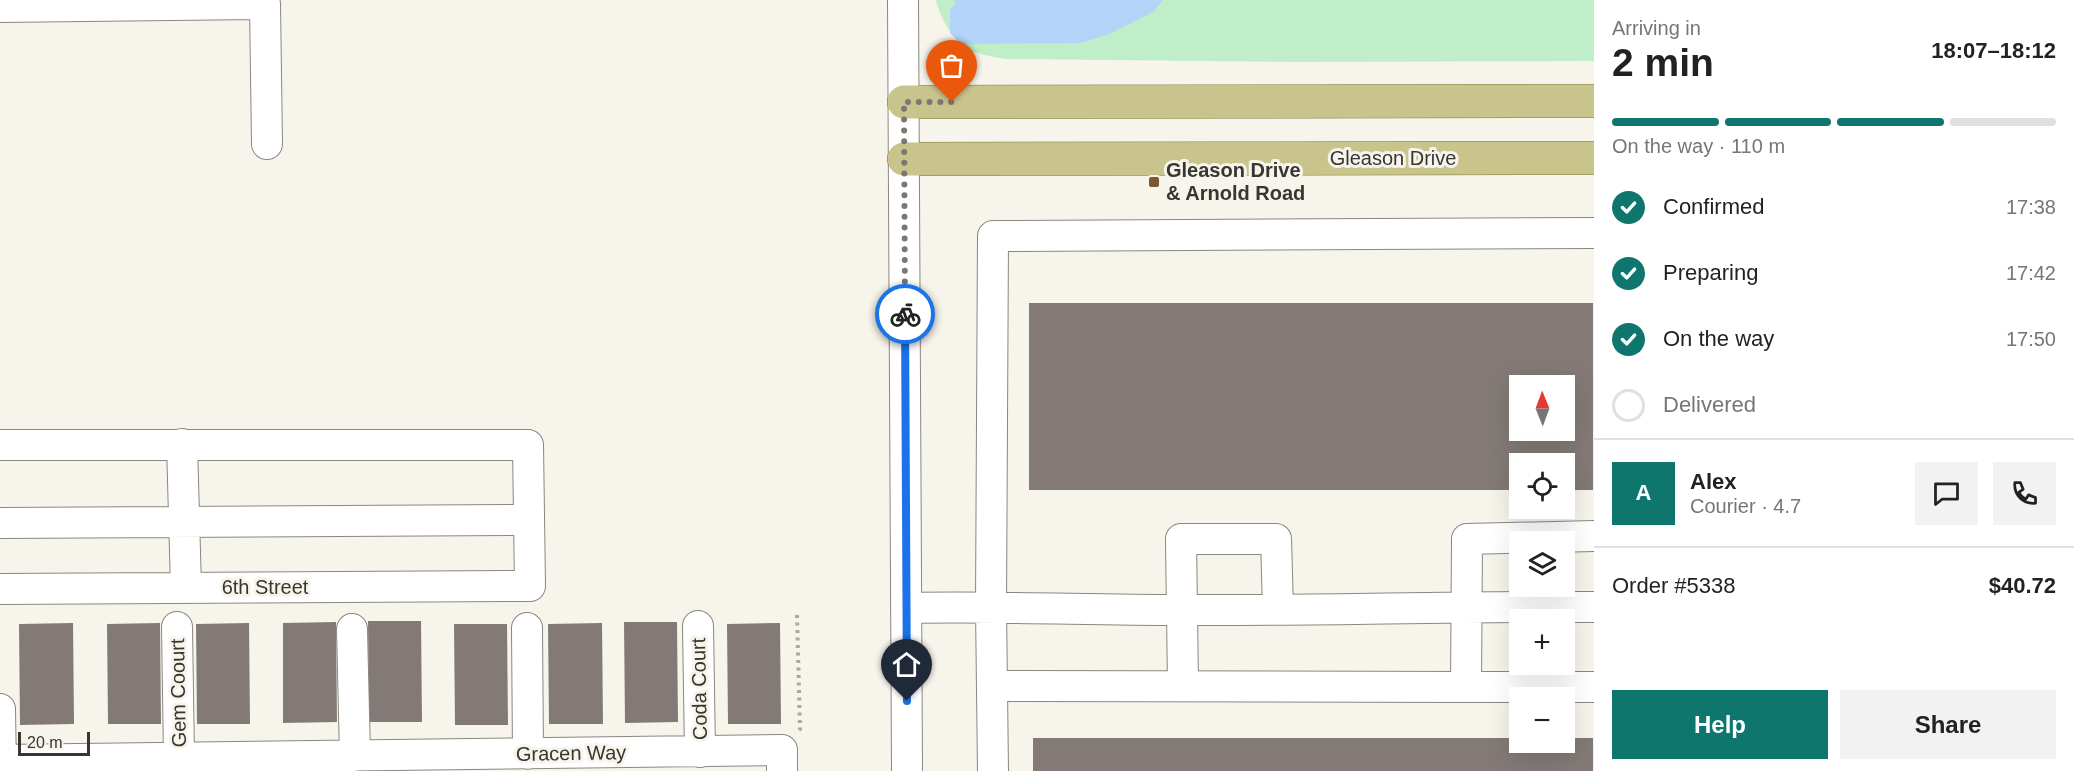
<!DOCTYPE html>
<html lang="en">
<head>
<meta charset="utf-8">
<style>
	:root { --surface:#fff; --page:#f2f2f2; --text:#222; --muted:#767676; --line:#e0e0e0; --accent:#0f766e }
	body { margin:0; font-family:Helvetica,sans-serif; background:var(--page); color:var(--text); height:100vh; display:flex; flex-direction:column; font-size:22px; white-space:nowrap }
	* { box-sizing:border-box; margin:0 }
	p { font-size:20px; color:var(--muted) }
	.icon { flex:none; width:33px; height:33px; fill:none; stroke:currentColor; stroke-width:2; stroke-linecap:round; stroke-linejoin:round }
	.map { position:relative; flex:1; overflow:hidden }
	.side { display:flex; flex-direction:column; background:var(--surface); width:480px }
	.side>* { flex:none }
	.needle { width:39px; rotate:359deg }
	.fabs { position:absolute; left:1509px; top:375px; display:grid; gap:12px }
	.fabs a { display:grid; place-items:center; width:66px; height:66px; border-radius:0px; background:var(--surface); box-shadow:0 6px 24px #0002; font-size:30px }
	.scale { position:absolute; left:18px; bottom:15px; width:72px; box-sizing:border-box; padding-left:6px; border:3px solid #383633; border-top:0; font-size:16px; line-height:21px; white-space:nowrap; color:#383633; -webkit-text-stroke:4px #f7f4eb; paint-order:stroke }
	.pin { position:absolute; display:grid; place-items:center; width:51px; height:51px; color:#fff; margin:-62px -26px; border-radius:50% 50% 50% 0; rotate:-45deg; box-shadow:0 0 6px #0007 }
	.pin .icon { rotate:45deg }
	.courier { position:absolute; display:grid; place-items:center; width:60px; height:60px; margin:-30px; border:4px solid #1a73e8; border-radius:50%; background:#fff; color:#222; box-shadow:0 2px 8px #0007 }
	.head em { font-style:normal; font-weight:600 }
	.head div { display:flex; flex-direction:column-reverse }
	.head { display:flex; align-items:center; justify-content:space-between; height:102px; padding:0 18px }
	h1 { font-size:39px; font-weight:600; line-height:45px }
	.bar { display:grid; grid-template-columns:repeat(4,1fr); gap:9px 6px; align-content:center; height:72px; padding:0 18px }
	.bar i { height:8px; border-radius:4px; background:var(--line) }
	.bar .current { background:var(--accent) }
	.bar p { grid-column:span 4 }
	.line { display:flex; align-items:center; gap:15px; padding:0 18px; border-top:2px solid var(--line) }
	.line div { flex:1 }
	.round { display:grid; place-items:center; flex:none; width:63px; height:63px; border-radius:0px; background:var(--page) }
	ol { padding:0 18px; list-style:none }
	li { display:flex; align-items:center; gap:18px; height:66px }
	li p { margin-inline-start:auto }
	li .icon { padding:6px; border-radius:50%; background:var(--accent); color:#fff; stroke-width:4 }
	li:last-child { color:var(--muted) }
	li i { width:33px; height:33px; border:3px solid var(--line); border-radius:50% }
	.button { display:flex; gap:12px; margin-top:auto; padding:12px 18px }
	.button a { flex:1; height:69px; border-radius:0px; background:var(--accent); color:#fff; font-size:24px; font-weight:600; line-height:69px; text-align:center }
	.button a+a { background:var(--page); color:var(--text) }
	main { display:flex; flex:1; min-height:0 }
	.map>svg:first-child { display:block }
	.green { fill:#c0eec9 }
	.water { fill:#b3d4f8 }
	.building { fill:#837a77; fill-rule:evenodd }
	.lines { fill:none; stroke-linecap:round; stroke-linejoin:round }
	.minor-casing { stroke:#8a877f; stroke-width:32 }
	.major-casing { stroke:#7f783a; stroke-width:34 }
	.path { stroke:#aba8a1; stroke-width:4; stroke-dasharray:3 4.5; stroke-linecap:butt }
	.minor { stroke:#fff; stroke-width:30 }
	.major { stroke:#c9c48b; stroke-width:33 }
	.done { stroke:#7b7873; stroke-width:6; stroke-dasharray:0 10.8 }
	.route { stroke:#1a73e8; stroke-width:8 }
	.poi-dot { fill:#7b5830; stroke:#f7f4eb; stroke-width:2 }
	.labels { text-anchor:middle; stroke-width:6; stroke-linejoin:round; paint-order:stroke }
	.street-label { font-size:20px; fill:#383633; stroke:#f7f4eb }
	.poi-label { font-size:20px; font-weight:bold; fill:#383633; stroke:#f7f4eb; text-anchor:start }
</style>
</head>
<body>
<main>
<div class="map">
<svg width="1594" height="771" viewBox="0 0 1594 771">
	<rect width="100%" height="100%" fill="#f7f4eb"/>
	<path class="green" d="M 936,0 L 1594,0 L 1594,61 L 1299,62 L 1005,59 C 994,57 982,55 972,51 C 954,44 940,18 936,0 Z"/>
	<path class="water" d="M 955,0 L 1163,0 L 1153,12 L 1109,34 L 1080,43 L 962,44 L 950,33 L 950,9 L 955,4 Z"/>
	<path class="building" d="M 1029,303 L 1593,303 L 1593,490 L 1564,490 L 1564,464 L 1520,464 L 1520,490 L 1029,490 ZM 1520,386 L 1564,386 L 1564,430 L 1520,430 Z
		M 368,621 L 421,621 L 422,722 L 369,722 Z
		M 336,622 L 337,722 L 283,723 L 283,623 Z
		M 624,622 L 677,622 L 678,722 L 625,723 Z
		M 73,623 L 74,724 L 20,725 L 19,624 Z
		M 160,623 L 161,724 L 108,724 L 107,624 Z
		M 249,623 L 250,724 L 197,724 L 196,624 Z
		M 602,623 L 603,724 L 549,724 L 548,624 Z
		M 780,623 L 781,724 L 728,724 L 727,624 Z
		M 454,624 L 507,624 L 508,725 L 455,725 Z
		M 1033,738 L 1520,738 L 1520,742 L 1564,742 L 1564,738 L 1593,738 L 1593,771 L 1033,771 Z"/>
	<g class="lines">
		<defs>
			<path id="minor" d="M 903,0 L 907,771
				M 0,7 L 265,4 L 267,144
				M 182,444 L 186,588
				M 0,445 L 528,445 L 530,586 L 0,589
				M 0,523 L 529,520
				M 1594,536 L 1467,539 L 1466,687 L 1594,687
				M 906,608 C 997,606 1088,610 1180,610 C 1318,611 1456,606 1594,607
				M 698,626 L 700,752
				M 177,627 L 179,758
				M 527,628 L 528,754
				M 352,629 L 355,756
				M 992,686 L 1466,687
				M 1183,686 L 1181,539 L 1276,539 L 1278,609
				M 0,709 L 1,771
				M 0,760 L 782,750 L 782,771
				M 993,771 L 991,607 L 993,236 L 1594,233"/>
			<path id="major" d="M 904,102 L 1594,101
				M 904,159 L 1594,158"/>
		</defs>
		<use href="#minor" class="minor-casing"/>
		<use href="#major" class="major-casing"/>
		<path class="path" d="M 797,615 L 800,729 L 798,731"/>
		<use href="#minor" class="minor"/>
		<use href="#major" class="major"/>
	</g>
	<g class="lines">
		<path class="done" d="M 905,314 L 904,102 L 952,102"/>
		<path class="route" d="M 905,314 L 907,701"/>
	</g>
	<rect class="poi-dot" x="1148" y="176" width="12" height="12" rx="3"/>
	<g class="labels">
		<g class="street-label">
			<text x="1393" y="165">Gleason Drive</text>
			<text x="265" y="594">6th Street</text>
			<text transform="translate(699 689) rotate(-91)" y="7">Coda Court</text>
			<text transform="translate(178 693) rotate(-91)" y="7">Gem Coourt</text>
			<text transform="translate(571 753) rotate(-1)" y="7">Gracen Way</text>
		</g>
		<g class="poi-label">
			<text x="1166" y="177">Gleason Drive<tspan x="1166" dy="23">&amp; Arnold Road</tspan></text>
		</g>
	</g>
</svg>
<div class="fabs">
<a><svg class="needle" viewBox="-14 -14 28 28"><path d="M0-13l5 13h-10z" fill="#e53935"/><path d="M0 13l5-13h-10z" fill="#767676"/></svg></a>
<a><svg class="icon" aria-label="locate" viewBox="0 0 24 24"><circle cx="12" cy="12" r="6"/><path d="M12 2v4M12 18v4M2 12h4M18 12h4"/></svg></a>
<a><svg class="icon" aria-label="layers" viewBox="0 0 24 24"><path d="M12 4l9 5-9 5-9-5zM3 14l9 5 9-5"/></svg></a>
<a>+</a>
<a>−</a>
</div>
<div class="scale">20 m</div>
<div class="pin" style="left:952px;top:102px;background:#ea580c"><svg class="icon" aria-label="bag" viewBox="0 0 24 24"><path d="M5 8h14l-1 12H6zM9 8a3 3 0 0 1 6 0"/></svg></div>
<div class="pin" style="left:907px;top:701px;background:#1f2937"><svg class="icon" aria-label="home" viewBox="0 0 24 24"><path d="M3 11l9-7 9 7M6 9v11h12V9"/></svg></div>
<div class="courier" style="left:905px;top:314px"><svg class="icon" aria-label="bike" viewBox="0 0 24 24"><circle cx="6" cy="16" r="4"/><circle cx="18" cy="16" r="4"/><path d="M6 16l4-8h5l3 8M10 8l3 8H6M13 5h3"/></svg></div>
</div>
<section class="side">
<div class="head"><div><h1>2 min</h1><p>Arriving in</p></div><em>18:07–18:12</em></div>
<div class="bar"><i class="current"></i><i class="current"></i><i class="current"></i><i></i><p>On the way · 110 m</p></div>
<ol>
<li><svg class="icon" aria-label="check" viewBox="0 0 24 24"><path d="M5 12l5 5 9-10"/></svg>Confirmed<p>17:38</p></li>
<li><svg class="icon" aria-label="check" viewBox="0 0 24 24"><path d="M5 12l5 5 9-10"/></svg>Preparing<p>17:42</p></li>
<li><svg class="icon" aria-label="check" viewBox="0 0 24 24"><path d="M5 12l5 5 9-10"/></svg>On the way<p>17:50</p></li>
<li><i></i>Delivered</li>
</ol>
<div class="line" style="height:108px"><b class="round" style="background:var(--accent);color:#fff">A</b><div><b>Alex</b><p>Courier · 4.7</p></div><a class="round"><svg class="icon" aria-label="chat" viewBox="0 0 24 24"><path d="M4 5h16v11H9l-5 4z"/></svg></a><a class="round"><svg class="icon" aria-label="phone" viewBox="0 0 24 24"><path d="M5 4h4l2 5-3 2q2 4 5 5l2-3 5 2v4C11 20 4 13 5 4z"/></svg></a></div>
<div class="line" style="height:78px"><div>Order #5338</div><b>$40.72</b></div>
<div class="button"><a>Help</a><a>Share</a></div>
</section>
</main>
</body>
</html>
